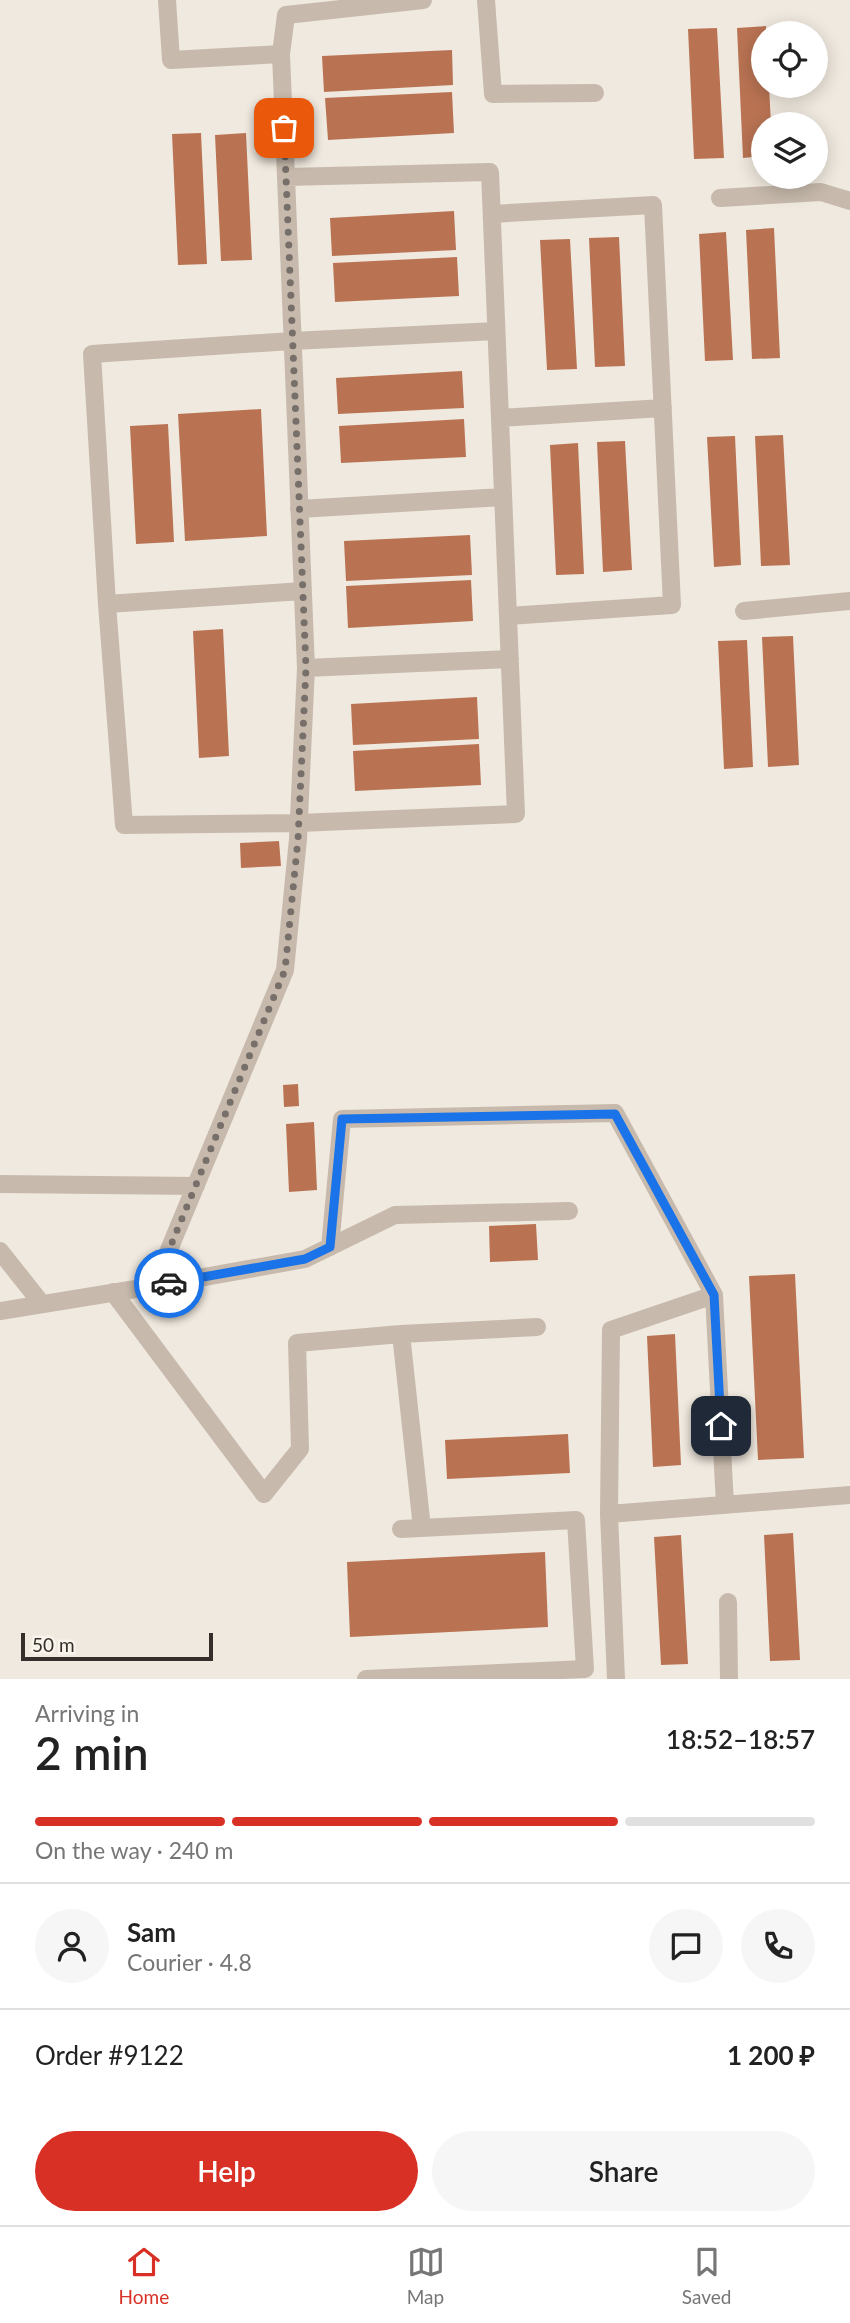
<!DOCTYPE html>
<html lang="en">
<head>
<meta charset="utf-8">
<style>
	:root { --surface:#fff; --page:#f6f6f6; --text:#222; --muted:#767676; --line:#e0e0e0; --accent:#d93025 }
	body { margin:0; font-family:Lato,sans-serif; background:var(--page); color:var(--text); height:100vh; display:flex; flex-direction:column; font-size:26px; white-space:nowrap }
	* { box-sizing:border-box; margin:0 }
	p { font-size:23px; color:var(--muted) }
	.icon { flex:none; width:38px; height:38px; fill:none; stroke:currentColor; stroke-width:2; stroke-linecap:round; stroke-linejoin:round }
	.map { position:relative; height:1679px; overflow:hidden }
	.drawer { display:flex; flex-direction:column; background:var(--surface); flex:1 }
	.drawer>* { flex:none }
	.controls { position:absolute; left:751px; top:21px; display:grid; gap:14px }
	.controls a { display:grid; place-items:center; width:77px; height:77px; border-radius:50%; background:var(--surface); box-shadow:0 4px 18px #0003; font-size:35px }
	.scale { position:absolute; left:21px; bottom:18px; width:192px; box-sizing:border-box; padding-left:7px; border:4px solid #362e2a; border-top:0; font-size:19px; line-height:24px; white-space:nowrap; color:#362e2a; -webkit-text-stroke:5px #f8f3eb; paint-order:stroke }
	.pin { position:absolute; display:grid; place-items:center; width:60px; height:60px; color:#fff; margin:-30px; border-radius:14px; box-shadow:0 4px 10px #0006 }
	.courier { position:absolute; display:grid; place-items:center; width:70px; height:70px; margin:-35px; border:5px solid #1a73e8; border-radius:50%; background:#fff; color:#222; box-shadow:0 2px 9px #0007 }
	.overview em { font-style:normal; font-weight:600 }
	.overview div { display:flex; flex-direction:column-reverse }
	.overview { display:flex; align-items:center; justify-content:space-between; height:119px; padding:0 35px }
	h1 { font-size:46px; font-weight:600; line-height:52px }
	.bar { display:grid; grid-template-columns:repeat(4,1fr); gap:10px 7px; align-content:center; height:84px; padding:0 35px }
	.bar i { height:9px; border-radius:5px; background:var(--line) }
	.bar .current { background:var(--accent) }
	.bar p { grid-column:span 4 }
	.line { display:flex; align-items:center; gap:18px; padding:0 35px; border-top:2px solid var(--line) }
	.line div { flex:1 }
	.round { display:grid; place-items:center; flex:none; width:74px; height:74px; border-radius:37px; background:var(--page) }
	.action { display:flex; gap:14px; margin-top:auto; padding:14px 35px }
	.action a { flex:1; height:80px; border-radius:42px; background:var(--accent); color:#fff; font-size:28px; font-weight:600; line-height:80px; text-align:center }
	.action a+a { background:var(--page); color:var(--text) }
	.tabs { display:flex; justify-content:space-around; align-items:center; height:98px; border-top:2px solid var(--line); background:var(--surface); font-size:19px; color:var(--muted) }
	.tabs a { display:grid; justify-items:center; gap:4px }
	.tabs .current { color:var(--accent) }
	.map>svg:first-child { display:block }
	.building { fill:#b97353 }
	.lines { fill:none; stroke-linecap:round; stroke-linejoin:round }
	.minor { stroke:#c7baac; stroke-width:18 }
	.done { stroke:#776f69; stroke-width:7; stroke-dasharray:0 12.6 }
	.route { stroke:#1a73e8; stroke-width:9 }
</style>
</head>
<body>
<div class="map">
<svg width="850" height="1679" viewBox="0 0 850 1679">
	<rect width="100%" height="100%" fill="#f0e9df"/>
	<path class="building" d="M 766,26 L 766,33 L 763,33 L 763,86 L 769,86 L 771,124 L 763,124 L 763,156 L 743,158 L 737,28 Z
		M 717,28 L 724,158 L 694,159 L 688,29 Z
		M 452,50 L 453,85 L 324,92 L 322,56 Z
		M 452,92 L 454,133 L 328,140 L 325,98 Z
		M 201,133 L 207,264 L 178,265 L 172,134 Z
		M 246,133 L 252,260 L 221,261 L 215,135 Z
		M 454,211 L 456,250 L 332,256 L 330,218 Z
		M 774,228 L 780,358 L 752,359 L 746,230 Z
		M 726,232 L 733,360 L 705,361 L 699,234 Z
		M 619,237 L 625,366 L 595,367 L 589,238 Z
		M 570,239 L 577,369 L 547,370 L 540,240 Z
		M 457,257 L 459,296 L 335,302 L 333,263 Z
		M 462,371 L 464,408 L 338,414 L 336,378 Z
		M 261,409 L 267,536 L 185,541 L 178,414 Z
		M 464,419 L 466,457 L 341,463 L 339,426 Z
		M 168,424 L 174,542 L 136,544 L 130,426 Z
		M 783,435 L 790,565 L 761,566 L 755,436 Z
		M 735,436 L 741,565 L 714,567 L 707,437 Z
		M 625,441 L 632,570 L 603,572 L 597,442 Z
		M 578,443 L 584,574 L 556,575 L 550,445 Z
		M 470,535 L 472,575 L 346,581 L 344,541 Z
		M 471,580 L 473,621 L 348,628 L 346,586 Z
		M 223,629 L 229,756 L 199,758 L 193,631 Z
		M 793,636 L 799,765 L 768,767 L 762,637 Z
		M 747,640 L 753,767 L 724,769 L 718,641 Z
		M 477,697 L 479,739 L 353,745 L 351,704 Z
		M 479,744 L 481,785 L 355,791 L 353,751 Z
		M 279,841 L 281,866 L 241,868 L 240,843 Z
		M 298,1084 L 299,1106 L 284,1107 L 283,1085 Z
		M 314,1122 L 317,1190 L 289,1192 L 286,1124 Z
		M 536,1224 L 538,1260 L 490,1262 L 489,1226 Z
		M 795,1274 L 804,1458 L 758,1460 L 749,1276 Z
		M 675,1334 L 681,1465 L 653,1467 L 647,1336 Z
		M 568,1434 L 570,1473 L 447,1479 L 445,1440 Z
		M 793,1533 L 800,1660 L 770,1661 L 764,1535 Z
		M 681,1535 L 688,1664 L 661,1665 L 654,1537 Z
		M 545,1552 L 548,1627 L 350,1637 L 347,1562 Z"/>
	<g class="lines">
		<path class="minor" d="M 167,0 L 171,60 L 281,54 L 286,15 L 423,0
			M 486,0 L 493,94 L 595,93
			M 286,177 L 490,172 L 516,814 L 299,823 L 124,825 L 107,604 L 92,354 L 292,341 L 496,331
			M 720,198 L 821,192 L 850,201
			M 492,214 L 653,205 L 672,605 L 508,616
			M 500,418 L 663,408
			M 299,509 L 503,497
			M 107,604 L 303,591
			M 744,611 L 850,601
			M 306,668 L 510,659
			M 0,1184 L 196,1186
			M 330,1247 L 342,1119 L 615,1113 L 714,1295 L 725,1505
			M 0,1251 L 42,1304
			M 154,1286 L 305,1259 L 395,1215 L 569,1211
			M 113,1292 L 264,1494 L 300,1449 L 297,1343 L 401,1334 L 537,1327
			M 0,1311 L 154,1286 L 285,970 L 298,839 L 306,668 L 281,54
			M 401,1334 L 422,1528
			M 609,1514 L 850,1495
			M 728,1602 L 729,1679
			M 366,1679 L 585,1669 L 576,1520 L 401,1529
			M 616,1679 L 609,1514 L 611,1330 L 714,1295"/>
	</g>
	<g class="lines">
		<path class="done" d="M 169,1283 L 154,1286 L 285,970 L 298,839 L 306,668 L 284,128"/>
		<path class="route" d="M 169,1283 L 305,1259 L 330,1247 L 342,1119 L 615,1114 L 714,1295 L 721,1426"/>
	</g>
</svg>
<div class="controls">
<a><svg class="icon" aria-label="locate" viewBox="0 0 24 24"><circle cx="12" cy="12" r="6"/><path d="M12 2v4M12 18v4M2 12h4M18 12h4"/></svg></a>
<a><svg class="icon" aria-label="layers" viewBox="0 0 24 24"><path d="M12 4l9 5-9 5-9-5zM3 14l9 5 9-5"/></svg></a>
</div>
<div class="scale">50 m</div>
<div class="pin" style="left:284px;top:128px;background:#ea580c"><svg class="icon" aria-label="bag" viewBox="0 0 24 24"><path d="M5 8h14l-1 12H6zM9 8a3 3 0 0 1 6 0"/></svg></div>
<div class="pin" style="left:721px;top:1426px;background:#1f2937"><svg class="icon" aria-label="home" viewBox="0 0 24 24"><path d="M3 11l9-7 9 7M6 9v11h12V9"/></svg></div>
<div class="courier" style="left:169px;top:1283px"><svg class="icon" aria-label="car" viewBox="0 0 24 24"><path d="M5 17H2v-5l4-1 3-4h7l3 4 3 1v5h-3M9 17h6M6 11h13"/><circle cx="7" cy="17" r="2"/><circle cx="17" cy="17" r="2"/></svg></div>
</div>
<section class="drawer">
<div class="overview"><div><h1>2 min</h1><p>Arriving in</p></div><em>18:52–18:57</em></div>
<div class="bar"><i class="current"></i><i class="current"></i><i class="current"></i><i></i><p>On the way · 240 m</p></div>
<div class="line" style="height:126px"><a class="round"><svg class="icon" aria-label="person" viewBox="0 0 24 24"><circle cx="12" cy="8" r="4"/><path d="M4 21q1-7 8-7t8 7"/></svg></a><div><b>Sam</b><p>Courier · 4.8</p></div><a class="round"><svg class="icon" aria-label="chat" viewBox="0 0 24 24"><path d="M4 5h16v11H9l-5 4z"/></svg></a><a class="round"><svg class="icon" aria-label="phone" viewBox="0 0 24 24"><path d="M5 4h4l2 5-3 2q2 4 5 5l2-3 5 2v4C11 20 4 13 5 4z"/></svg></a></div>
<div class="line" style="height:91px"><div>Order #9122</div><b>1 200 ₽</b></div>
<div class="action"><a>Help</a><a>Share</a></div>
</section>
<nav class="tabs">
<a class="current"><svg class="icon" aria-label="home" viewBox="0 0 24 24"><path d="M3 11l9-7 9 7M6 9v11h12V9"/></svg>Home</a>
<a><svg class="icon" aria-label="map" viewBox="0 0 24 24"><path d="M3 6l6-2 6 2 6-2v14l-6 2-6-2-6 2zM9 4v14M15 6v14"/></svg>Map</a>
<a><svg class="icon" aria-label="saved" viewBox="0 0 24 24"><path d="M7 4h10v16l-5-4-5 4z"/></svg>Saved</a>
</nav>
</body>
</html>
